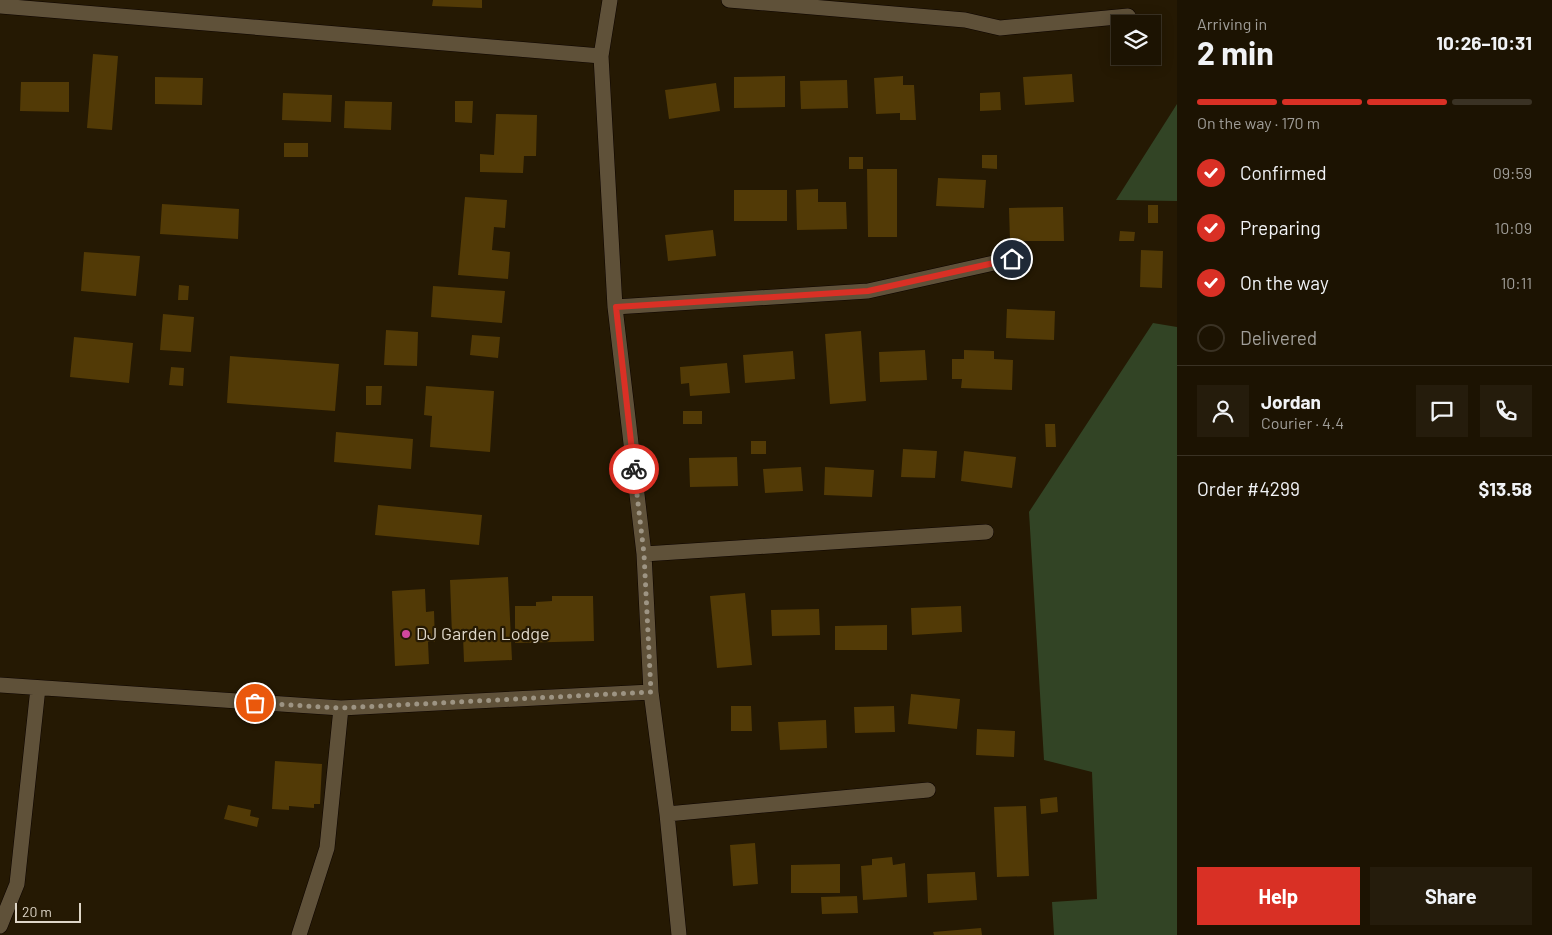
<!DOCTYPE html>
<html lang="en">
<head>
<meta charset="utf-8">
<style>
	:root { --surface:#1c1302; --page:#251c0c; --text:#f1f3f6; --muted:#a09e99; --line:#3a3224; --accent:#d93025 }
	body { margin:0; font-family:Barlow,sans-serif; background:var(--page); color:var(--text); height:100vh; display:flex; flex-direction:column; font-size:19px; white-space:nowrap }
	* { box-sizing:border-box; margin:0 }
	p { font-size:16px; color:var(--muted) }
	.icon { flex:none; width:28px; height:28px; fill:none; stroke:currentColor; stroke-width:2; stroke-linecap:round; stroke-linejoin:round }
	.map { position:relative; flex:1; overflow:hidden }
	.details { display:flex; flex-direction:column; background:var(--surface); width:375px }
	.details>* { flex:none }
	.fabs { position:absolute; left:1111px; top:15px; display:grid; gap:10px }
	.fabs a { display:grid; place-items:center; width:50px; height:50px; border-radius:0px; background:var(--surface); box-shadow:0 2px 12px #0003,0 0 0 1px var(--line); font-size:25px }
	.scale { position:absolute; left:15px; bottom:12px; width:66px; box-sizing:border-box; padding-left:5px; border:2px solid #ded6c8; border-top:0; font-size:14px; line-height:18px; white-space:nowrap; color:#ded6c8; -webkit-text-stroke:4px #251903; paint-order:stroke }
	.pin { position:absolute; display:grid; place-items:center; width:42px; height:42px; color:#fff; margin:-21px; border:2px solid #fff; border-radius:50%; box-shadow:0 1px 5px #0007 }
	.courier { position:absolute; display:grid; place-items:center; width:50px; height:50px; margin:-25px; border:4px solid #d93025; border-radius:50%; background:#fff; color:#222; box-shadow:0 1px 6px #0007 }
	.summary em { font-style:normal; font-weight:700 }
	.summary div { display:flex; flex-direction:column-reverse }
	.summary { display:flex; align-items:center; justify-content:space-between; height:85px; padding:0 20px }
	h1 { font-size:32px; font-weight:700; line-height:38px }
	.bar { display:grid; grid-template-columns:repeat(4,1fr); gap:8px 5px; align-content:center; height:60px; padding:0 20px }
	.bar i { height:6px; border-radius:4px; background:var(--line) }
	.bar .on { background:var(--accent) }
	.bar p { grid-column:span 4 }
	.line { display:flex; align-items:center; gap:12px; padding:0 20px; border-top:1px solid var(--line) }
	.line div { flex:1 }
	.round { display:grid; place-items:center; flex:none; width:52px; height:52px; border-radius:0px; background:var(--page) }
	ol { padding:0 20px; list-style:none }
	li { display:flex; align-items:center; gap:15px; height:55px }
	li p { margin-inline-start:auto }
	li .icon { padding:5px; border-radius:50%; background:var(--accent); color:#fff; stroke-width:4 }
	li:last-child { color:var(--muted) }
	li i { width:28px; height:28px; border:2px solid var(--line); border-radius:50% }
	.action { display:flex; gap:10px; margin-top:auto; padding:10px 20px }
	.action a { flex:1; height:58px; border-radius:0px; background:var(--accent); color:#fff; font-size:20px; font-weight:700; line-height:58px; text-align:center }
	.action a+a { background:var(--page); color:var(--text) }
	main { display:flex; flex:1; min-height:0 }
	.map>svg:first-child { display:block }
	.green { fill:#324425 }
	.building { fill:#523a06 }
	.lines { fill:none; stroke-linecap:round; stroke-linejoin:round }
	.street-casing { stroke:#0d0400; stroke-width:16 }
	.street { stroke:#5f5139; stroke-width:15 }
	.done { stroke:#9d9483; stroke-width:5; stroke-dasharray:0 9 }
	.route { stroke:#d93025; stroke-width:6 }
	.hotel-dot { fill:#d1479c; stroke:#251903; stroke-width:2 }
	.labels { text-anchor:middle; stroke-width:4.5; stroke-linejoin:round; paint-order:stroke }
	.poi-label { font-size:18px; fill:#ded6c8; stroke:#251903; text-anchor:start }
</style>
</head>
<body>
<main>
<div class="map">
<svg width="1177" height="935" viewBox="0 0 1177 935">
	<rect width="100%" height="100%" fill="#251903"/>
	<path class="green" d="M 1177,104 L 1177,201 L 1116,200 Z
		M 1153,323 L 1177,327 L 1177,935 L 1054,935 L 1052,902 L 1097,899 L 1092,772 L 1044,760 L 1029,512 Z"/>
	<path class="building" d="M 433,0 L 482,0 L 482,8 L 432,6 Z
		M 93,54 L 118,56 L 112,130 L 87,128 Z
		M 1072,74 L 1074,102 L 1025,105 L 1023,77 Z
		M 785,76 L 785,107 L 734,108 L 734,77 Z
		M 903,76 L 903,85 L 914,85 L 916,120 L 900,120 L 900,113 L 876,114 L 874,78 Z
		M 155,77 L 203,78 L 202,105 L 155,104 Z
		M 847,80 L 848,108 L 801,109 L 800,81 Z
		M 21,82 L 69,82 L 69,112 L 20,111 Z
		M 716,83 L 720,111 L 669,119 L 665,90 Z
		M 1000,92 L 1001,110 L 980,111 L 980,93 Z
		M 283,93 L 332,95 L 331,122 L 282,120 Z
		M 345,101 L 392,102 L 391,130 L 344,128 Z
		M 455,101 L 473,101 L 472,123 L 455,122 Z
		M 496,114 L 537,115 L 536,156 L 524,156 L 523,173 L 480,172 L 480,154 L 494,155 Z
		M 284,143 L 308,143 L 308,157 L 284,157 Z
		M 982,155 L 997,155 L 997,169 L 982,168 Z
		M 849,157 L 863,157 L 863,169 L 849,169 Z
		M 867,169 L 897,169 L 897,237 L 868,237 Z
		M 938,178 L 986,180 L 984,208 L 936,206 Z
		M 818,189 L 818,202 L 846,202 L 847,229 L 797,230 L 796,190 Z
		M 734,190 L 787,190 L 787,221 L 734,221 Z
		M 465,197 L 507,200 L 505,228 L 494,227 L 492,250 L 510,252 L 508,279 L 458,275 Z
		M 162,204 L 239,209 L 238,239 L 160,234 Z
		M 1148,205 L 1158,205 L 1158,223 L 1148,223 Z
		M 1063,207 L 1064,241 L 1010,241 L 1009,208 Z
		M 713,230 L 716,256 L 668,261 L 665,235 Z
		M 1120,231 L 1135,232 L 1134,241 L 1119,241 Z
		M 1141,250 L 1163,251 L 1162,288 L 1140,287 Z
		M 84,252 L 140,256 L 136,296 L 81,291 Z
		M 179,285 L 189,286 L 188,300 L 178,300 Z
		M 433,286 L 505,291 L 502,323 L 431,317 Z
		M 1007,309 L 1055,311 L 1054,340 L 1006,338 Z
		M 163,314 L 194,317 L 191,352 L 160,350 Z
		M 386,330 L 418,332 L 417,366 L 384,365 Z
		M 861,331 L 866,401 L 830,404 L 825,334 Z
		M 472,335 L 500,337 L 498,358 L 470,355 Z
		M 74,337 L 133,343 L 129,383 L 70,377 Z
		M 925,350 L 927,380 L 880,382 L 879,352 Z
		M 964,350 L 994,351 L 994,359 L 1013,360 L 1012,390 L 961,388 L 962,379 L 952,379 L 952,359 L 964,359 Z
		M 793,351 L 795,379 L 745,383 L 743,355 Z
		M 230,356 L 339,364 L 335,411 L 227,403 Z
		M 727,363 L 730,393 L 690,396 L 689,383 L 681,384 L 680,367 Z
		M 171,367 L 184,368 L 183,386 L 169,385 Z
		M 366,386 L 382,386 L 381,405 L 366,405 Z
		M 426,386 L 494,391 L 490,452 L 430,447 L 432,416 L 424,415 Z
		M 683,411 L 702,411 L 702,424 L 683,424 Z
		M 1045,424 L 1055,424 L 1056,447 L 1046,447 Z
		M 336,432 L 413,439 L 411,469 L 334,462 Z
		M 751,441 L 766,441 L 766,454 L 751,454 Z
		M 903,449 L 937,451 L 935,478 L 901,477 Z
		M 964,451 L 1016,457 L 1012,488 L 961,481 Z
		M 737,457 L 738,486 L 690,487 L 689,458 Z
		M 801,467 L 803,491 L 765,493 L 763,469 Z
		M 825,467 L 874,470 L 872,497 L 824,495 Z
		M 378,505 L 482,515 L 479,545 L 375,535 Z
		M 508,577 L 512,660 L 464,662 L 463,636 L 452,636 L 450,580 Z
		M 425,589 L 426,612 L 434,611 L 435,642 L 428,642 L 429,664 L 395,666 L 392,591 Z
		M 745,593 L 752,665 L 717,668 L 710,596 Z
		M 552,596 L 593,596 L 594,641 L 515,643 L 515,606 L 536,606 L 536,602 L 552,601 Z
		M 961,606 L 962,632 L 912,635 L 911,608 Z
		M 819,609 L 820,635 L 772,636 L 771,610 Z
		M 887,625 L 887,650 L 835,650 L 835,626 Z
		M 911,694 L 960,699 L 957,729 L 908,724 Z
		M 731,706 L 751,706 L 752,731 L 731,731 Z
		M 894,706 L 895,732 L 855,733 L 854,707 Z
		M 826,720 L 827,748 L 780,750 L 778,722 Z
		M 977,729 L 1015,731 L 1014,757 L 976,755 Z
		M 275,761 L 322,764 L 320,804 L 314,804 L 314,808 L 289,806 L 289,810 L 272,809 Z
		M 1057,797 L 1058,812 L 1041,814 L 1040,799 Z
		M 228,805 L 251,810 L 250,816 L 259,818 L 257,827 L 224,819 Z
		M 1026,806 L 1029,876 L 997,877 L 994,807 Z
		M 755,843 L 758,884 L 733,886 L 730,845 Z
		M 892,857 L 893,865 L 905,863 L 907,897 L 863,900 L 861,866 L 872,865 L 872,859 Z
		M 840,864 L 840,893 L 791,893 L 791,865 Z
		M 975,872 L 977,900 L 928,903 L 927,874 Z
		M 857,896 L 858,913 L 822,914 L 821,897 Z
		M 981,928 L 982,935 L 934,935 L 933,932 Z"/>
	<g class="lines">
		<defs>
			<path id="street" d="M 610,0 L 601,56 L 615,307 L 644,554 L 651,692 L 667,814 L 679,935
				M 729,0 L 965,20 L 1000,28 L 1128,16
				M 0,6 L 601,56
				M 615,307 L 868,291 L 1012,259
				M 644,554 L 986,532
				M 0,685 L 341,708 L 651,692
				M 667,814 L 928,790
				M 0,926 L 17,884 L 38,688
				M 299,935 L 327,848 L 341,708"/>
		</defs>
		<use href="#street" class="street-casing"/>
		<use href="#street" class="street"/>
	</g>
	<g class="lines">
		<path class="done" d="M 255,703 L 341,708 L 651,692 L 644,554 L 634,469"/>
		<path class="route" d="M 634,469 L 616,307 L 868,291 L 1012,259"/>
	</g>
	<circle class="hotel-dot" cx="406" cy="634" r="5"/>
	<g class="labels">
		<g class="poi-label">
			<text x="416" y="640">DJ Garden Lodge</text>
		</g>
	</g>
</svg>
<div class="fabs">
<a><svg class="icon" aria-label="layers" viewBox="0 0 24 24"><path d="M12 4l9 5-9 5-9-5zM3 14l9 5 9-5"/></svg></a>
</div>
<div class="scale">20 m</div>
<div class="pin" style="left:255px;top:703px;background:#ea580c"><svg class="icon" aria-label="bag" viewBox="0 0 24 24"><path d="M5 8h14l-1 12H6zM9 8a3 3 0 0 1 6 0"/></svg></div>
<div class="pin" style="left:1012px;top:259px;background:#1f2937"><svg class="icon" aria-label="home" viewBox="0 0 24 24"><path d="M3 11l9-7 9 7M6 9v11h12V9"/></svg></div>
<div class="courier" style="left:634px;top:469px"><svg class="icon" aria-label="bike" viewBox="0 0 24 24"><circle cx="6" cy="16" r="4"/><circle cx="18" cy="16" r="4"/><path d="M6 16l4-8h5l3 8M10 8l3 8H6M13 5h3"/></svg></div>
</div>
<section class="details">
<div class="summary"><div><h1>2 min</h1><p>Arriving in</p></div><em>10:26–10:31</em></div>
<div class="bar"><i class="on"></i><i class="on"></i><i class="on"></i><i></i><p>On the way · 170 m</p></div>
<ol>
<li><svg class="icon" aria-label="check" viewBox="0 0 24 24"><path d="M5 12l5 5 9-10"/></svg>Confirmed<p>09:59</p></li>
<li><svg class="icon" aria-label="check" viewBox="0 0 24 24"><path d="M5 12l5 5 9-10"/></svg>Preparing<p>10:09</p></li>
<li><svg class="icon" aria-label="check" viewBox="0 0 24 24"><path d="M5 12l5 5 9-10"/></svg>On the way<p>10:11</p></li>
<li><i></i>Delivered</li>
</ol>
<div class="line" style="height:90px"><a class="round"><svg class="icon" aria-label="person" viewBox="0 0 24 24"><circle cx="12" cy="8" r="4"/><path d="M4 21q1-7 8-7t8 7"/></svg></a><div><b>Jordan</b><p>Courier · 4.4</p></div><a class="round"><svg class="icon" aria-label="chat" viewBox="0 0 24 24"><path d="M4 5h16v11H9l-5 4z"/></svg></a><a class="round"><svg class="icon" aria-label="phone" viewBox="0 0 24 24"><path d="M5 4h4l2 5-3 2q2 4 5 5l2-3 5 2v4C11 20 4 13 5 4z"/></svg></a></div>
<div class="line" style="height:65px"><div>Order #4299</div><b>$13.58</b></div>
<div class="action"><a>Help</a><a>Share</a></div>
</section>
</main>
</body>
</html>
